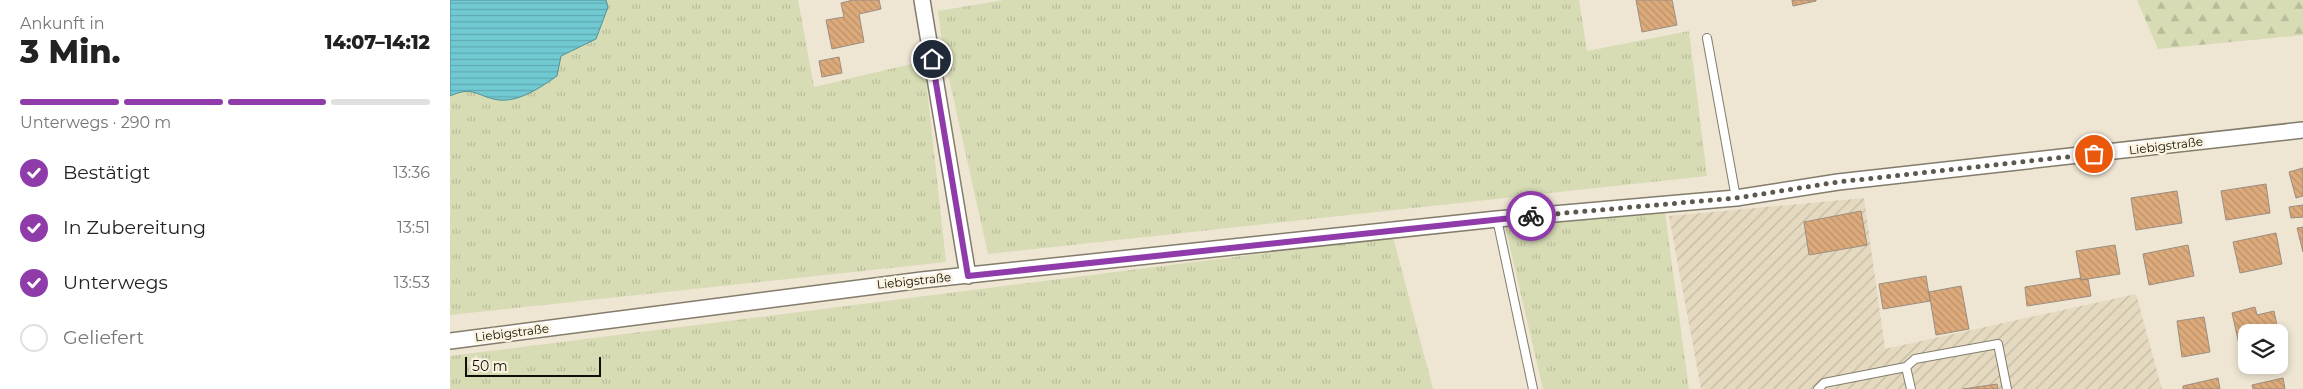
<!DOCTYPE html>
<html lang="de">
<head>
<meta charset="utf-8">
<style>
	:root { --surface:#fff; --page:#f6f6f6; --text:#222; --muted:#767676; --line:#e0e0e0; --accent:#8f3caa }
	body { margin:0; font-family:Montserrat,sans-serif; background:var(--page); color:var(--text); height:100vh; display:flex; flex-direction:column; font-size:19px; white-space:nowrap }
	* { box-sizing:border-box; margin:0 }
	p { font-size:16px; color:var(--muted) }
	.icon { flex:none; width:28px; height:28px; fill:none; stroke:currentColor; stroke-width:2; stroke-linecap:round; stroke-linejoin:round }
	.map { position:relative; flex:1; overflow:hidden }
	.details { display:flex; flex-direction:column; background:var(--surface); width:450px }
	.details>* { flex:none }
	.controls { position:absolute; left:1788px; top:324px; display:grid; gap:10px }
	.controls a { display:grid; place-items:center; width:50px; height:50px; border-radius:10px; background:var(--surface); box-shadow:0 2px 8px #0003; font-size:25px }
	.scale { position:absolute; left:15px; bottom:12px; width:136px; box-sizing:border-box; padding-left:5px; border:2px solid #110e08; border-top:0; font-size:14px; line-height:18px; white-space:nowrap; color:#110e08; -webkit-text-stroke:4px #fbf3e0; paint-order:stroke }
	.pin { position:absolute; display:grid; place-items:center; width:42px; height:42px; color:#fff; margin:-21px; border:2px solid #fff; border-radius:50%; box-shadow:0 1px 5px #0007 }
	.courier { position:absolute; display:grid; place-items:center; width:50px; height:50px; margin:-25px; border:4px solid #8f3caa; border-radius:50%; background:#fff; color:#222; box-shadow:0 1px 6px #0007 }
	.overview em { font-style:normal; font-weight:800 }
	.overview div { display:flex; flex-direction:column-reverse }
	.overview { display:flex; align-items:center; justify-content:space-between; height:85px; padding:0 20px }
	h1 { font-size:32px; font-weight:800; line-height:38px }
	.bar { display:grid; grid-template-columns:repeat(4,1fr); gap:8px 5px; align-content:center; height:60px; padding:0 20px }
	.bar i { height:6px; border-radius:4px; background:var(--line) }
	.bar .on { background:var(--accent) }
	.bar p { grid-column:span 4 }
	ol { padding:0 20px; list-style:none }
	li { display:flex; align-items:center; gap:15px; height:55px }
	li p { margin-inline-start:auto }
	li .icon { padding:5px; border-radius:50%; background:var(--accent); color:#fff; stroke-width:4 }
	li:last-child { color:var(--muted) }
	li i { width:28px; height:28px; border:2px solid var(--line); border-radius:50% }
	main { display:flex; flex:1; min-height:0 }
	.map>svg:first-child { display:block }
	.industrial { fill:url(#industrial-furrows) }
	.grass { fill:url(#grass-tufts) }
	.forest { fill:url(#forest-firs) }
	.water { fill:url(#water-rules); stroke:#549195 }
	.building { fill:url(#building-back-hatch); stroke:#9c8d80 }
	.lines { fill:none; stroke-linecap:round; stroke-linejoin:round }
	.service-casing { stroke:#837c6b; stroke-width:10 }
	.minor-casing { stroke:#837c6b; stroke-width:18 }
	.service { stroke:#fff; stroke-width:8 }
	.minor { stroke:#fff; stroke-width:15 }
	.done { stroke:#5e594f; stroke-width:5; stroke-dasharray:0 9 }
	.route { stroke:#8f3caa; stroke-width:6 }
	.labels { text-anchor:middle; stroke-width:5; stroke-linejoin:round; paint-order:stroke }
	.street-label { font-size:12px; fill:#110e08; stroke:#fbf3e0 }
</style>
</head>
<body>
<main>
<section class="details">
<div class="overview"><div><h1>3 Min.</h1><p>Ankunft in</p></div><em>14:07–14:12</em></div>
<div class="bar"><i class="on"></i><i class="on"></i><i class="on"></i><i></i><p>Unterwegs · 290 m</p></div>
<ol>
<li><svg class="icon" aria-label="check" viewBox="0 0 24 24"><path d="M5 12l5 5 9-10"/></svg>Bestätigt<p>13:36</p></li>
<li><svg class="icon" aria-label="check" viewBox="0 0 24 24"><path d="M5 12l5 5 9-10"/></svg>In Zubereitung<p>13:51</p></li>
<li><svg class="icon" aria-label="check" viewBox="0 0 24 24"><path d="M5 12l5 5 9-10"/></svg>Unterwegs<p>13:53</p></li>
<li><i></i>Geliefert</li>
</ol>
</section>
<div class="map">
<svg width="1853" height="389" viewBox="0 0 1853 389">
	<defs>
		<pattern id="industrial-furrows" width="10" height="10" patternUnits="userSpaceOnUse" patternTransform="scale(1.25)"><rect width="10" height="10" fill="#e5dac0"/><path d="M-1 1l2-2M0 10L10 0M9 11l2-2" fill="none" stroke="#c3baa4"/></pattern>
		<pattern id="grass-tufts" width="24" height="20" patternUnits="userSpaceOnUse" patternTransform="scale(1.25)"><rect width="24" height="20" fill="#d7dcb5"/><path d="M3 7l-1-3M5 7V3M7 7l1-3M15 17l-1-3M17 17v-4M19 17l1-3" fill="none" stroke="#b8bc9a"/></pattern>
		<pattern id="forest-firs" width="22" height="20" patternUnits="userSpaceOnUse" patternTransform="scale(1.25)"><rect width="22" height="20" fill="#d7dcb5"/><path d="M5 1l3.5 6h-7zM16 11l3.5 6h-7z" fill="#b8bc9a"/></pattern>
		<pattern id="water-rules" width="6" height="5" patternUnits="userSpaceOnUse" patternTransform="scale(1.25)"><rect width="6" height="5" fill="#71c9d1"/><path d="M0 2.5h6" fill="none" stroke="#61abb2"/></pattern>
		<pattern id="building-back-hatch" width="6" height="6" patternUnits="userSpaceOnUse" patternTransform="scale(1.25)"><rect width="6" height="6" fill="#dcaa7b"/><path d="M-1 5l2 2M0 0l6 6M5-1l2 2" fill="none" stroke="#bc9169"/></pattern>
	</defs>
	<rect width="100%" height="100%" fill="#eee5d3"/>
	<path class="industrial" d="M 1414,198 L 1435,349 L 1686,294 L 1712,389 L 1251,389 L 1219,216 Z"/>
	<path class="grass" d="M 156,0 L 348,0 L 364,87 L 474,61 L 496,262 L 0,315 L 0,96 L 14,90 L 51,100 L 107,76 L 111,56 L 146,39 L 158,7 Z
		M 554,0 L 1129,0 L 1137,51 L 1239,31 L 1257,176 L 538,254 L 494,56 L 488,11 Z
		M 1215,213 L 1239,389 L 1093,389 L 1055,226 Z
		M 943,237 L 983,389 L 0,389 L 0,356 Z"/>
	<path class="forest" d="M 1687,0 L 1853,0 L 1853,35 L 1708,49 Z"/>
	<path class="water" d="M 0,0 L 156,0 L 158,7 L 146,39 L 111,56 L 107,76 C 91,87 70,102 49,100 C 27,97 24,85 0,96 Z"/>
	<path class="building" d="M 403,0 L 429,0 L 431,9 L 409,14 L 414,42 L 382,49 L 376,20 L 394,17 L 391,3 Z
		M 1186,0 L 1222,0 L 1227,25 L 1192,32 Z
		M 1342,0 L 1366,0 L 1366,1 L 1343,6 Z
		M 389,57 L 392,73 L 372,77 L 369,61 Z
		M 1853,168 L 1853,196 L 1846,198 L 1839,172 Z
		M 1816,184 L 1820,213 L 1776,220 L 1771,191 Z
		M 1727,191 L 1732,223 L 1686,230 L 1681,198 Z
		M 1853,205 L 1853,217 L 1841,218 L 1839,207 Z
		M 1411,211 L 1417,245 L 1359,255 L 1354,222 Z
		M 1853,227 L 1853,252 L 1847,228 Z
		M 1826,233 L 1832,264 L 1790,273 L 1783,242 Z
		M 1665,245 L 1670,274 L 1631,280 L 1626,251 Z
		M 1738,245 L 1744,276 L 1699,285 L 1693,254 Z
		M 1476,276 L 1480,301 L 1433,309 L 1429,284 Z
		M 1631,278 L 1631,280 L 1638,279 L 1641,296 L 1577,306 L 1575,287 Z
		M 1511,286 L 1519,329 L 1486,335 L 1479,292 Z
		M 1805,307 L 1807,315 L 1824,311 L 1829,335 L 1829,332 L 1796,332 L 1796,343 L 1789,344 L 1782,313 Z
		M 1754,317 L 1760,352 L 1732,357 L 1727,321 Z
		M 1768,378 L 1770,389 L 1733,389 L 1733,386 Z
		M 1833,378 L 1835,389 L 1803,389 L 1802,385 Z
		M 1547,384 L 1548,389 L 1513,389 Z"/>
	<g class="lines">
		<defs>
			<path id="service" d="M 1257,38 L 1286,198
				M 1047,219 L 1083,389
				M 1368,389 L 1374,383 L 1456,367
				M 1461,389 L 1456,367 L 1465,359 L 1548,344 L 1557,389"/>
			<path id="minor" d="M 472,0 L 518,276
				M 0,341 L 472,280 L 1047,219 L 1286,198 L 1388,182 L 1853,130"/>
		</defs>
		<use href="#service" class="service-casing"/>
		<use href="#minor" class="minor-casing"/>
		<use href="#service" class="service"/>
		<use href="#minor" class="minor"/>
	</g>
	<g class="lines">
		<path class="done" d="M 1081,216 L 1286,198 L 1388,182 L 1644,154"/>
		<path class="route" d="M 482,59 L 518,276 L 1081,216"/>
	</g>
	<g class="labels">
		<g class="street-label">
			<text transform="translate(1716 146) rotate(-7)" y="4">Liebigstraße</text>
			<text transform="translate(464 281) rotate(-6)" y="4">Liebigstraße</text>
			<text transform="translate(62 333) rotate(-7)" y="4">Liebigstraße</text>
		</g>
	</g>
</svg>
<div class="controls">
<a><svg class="icon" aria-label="layers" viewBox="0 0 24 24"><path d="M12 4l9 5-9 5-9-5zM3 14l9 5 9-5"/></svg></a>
</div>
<div class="scale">50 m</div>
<div class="pin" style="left:1644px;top:154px;background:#ea580c"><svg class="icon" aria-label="bag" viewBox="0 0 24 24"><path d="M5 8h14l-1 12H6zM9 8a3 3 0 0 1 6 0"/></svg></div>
<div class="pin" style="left:482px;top:59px;background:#1f2937"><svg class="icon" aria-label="home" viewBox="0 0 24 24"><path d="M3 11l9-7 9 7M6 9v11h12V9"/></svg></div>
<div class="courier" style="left:1081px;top:216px"><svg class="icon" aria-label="bike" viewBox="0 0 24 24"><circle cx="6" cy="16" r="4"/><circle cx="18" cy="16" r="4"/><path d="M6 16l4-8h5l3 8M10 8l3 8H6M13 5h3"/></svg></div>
</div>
</main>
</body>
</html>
